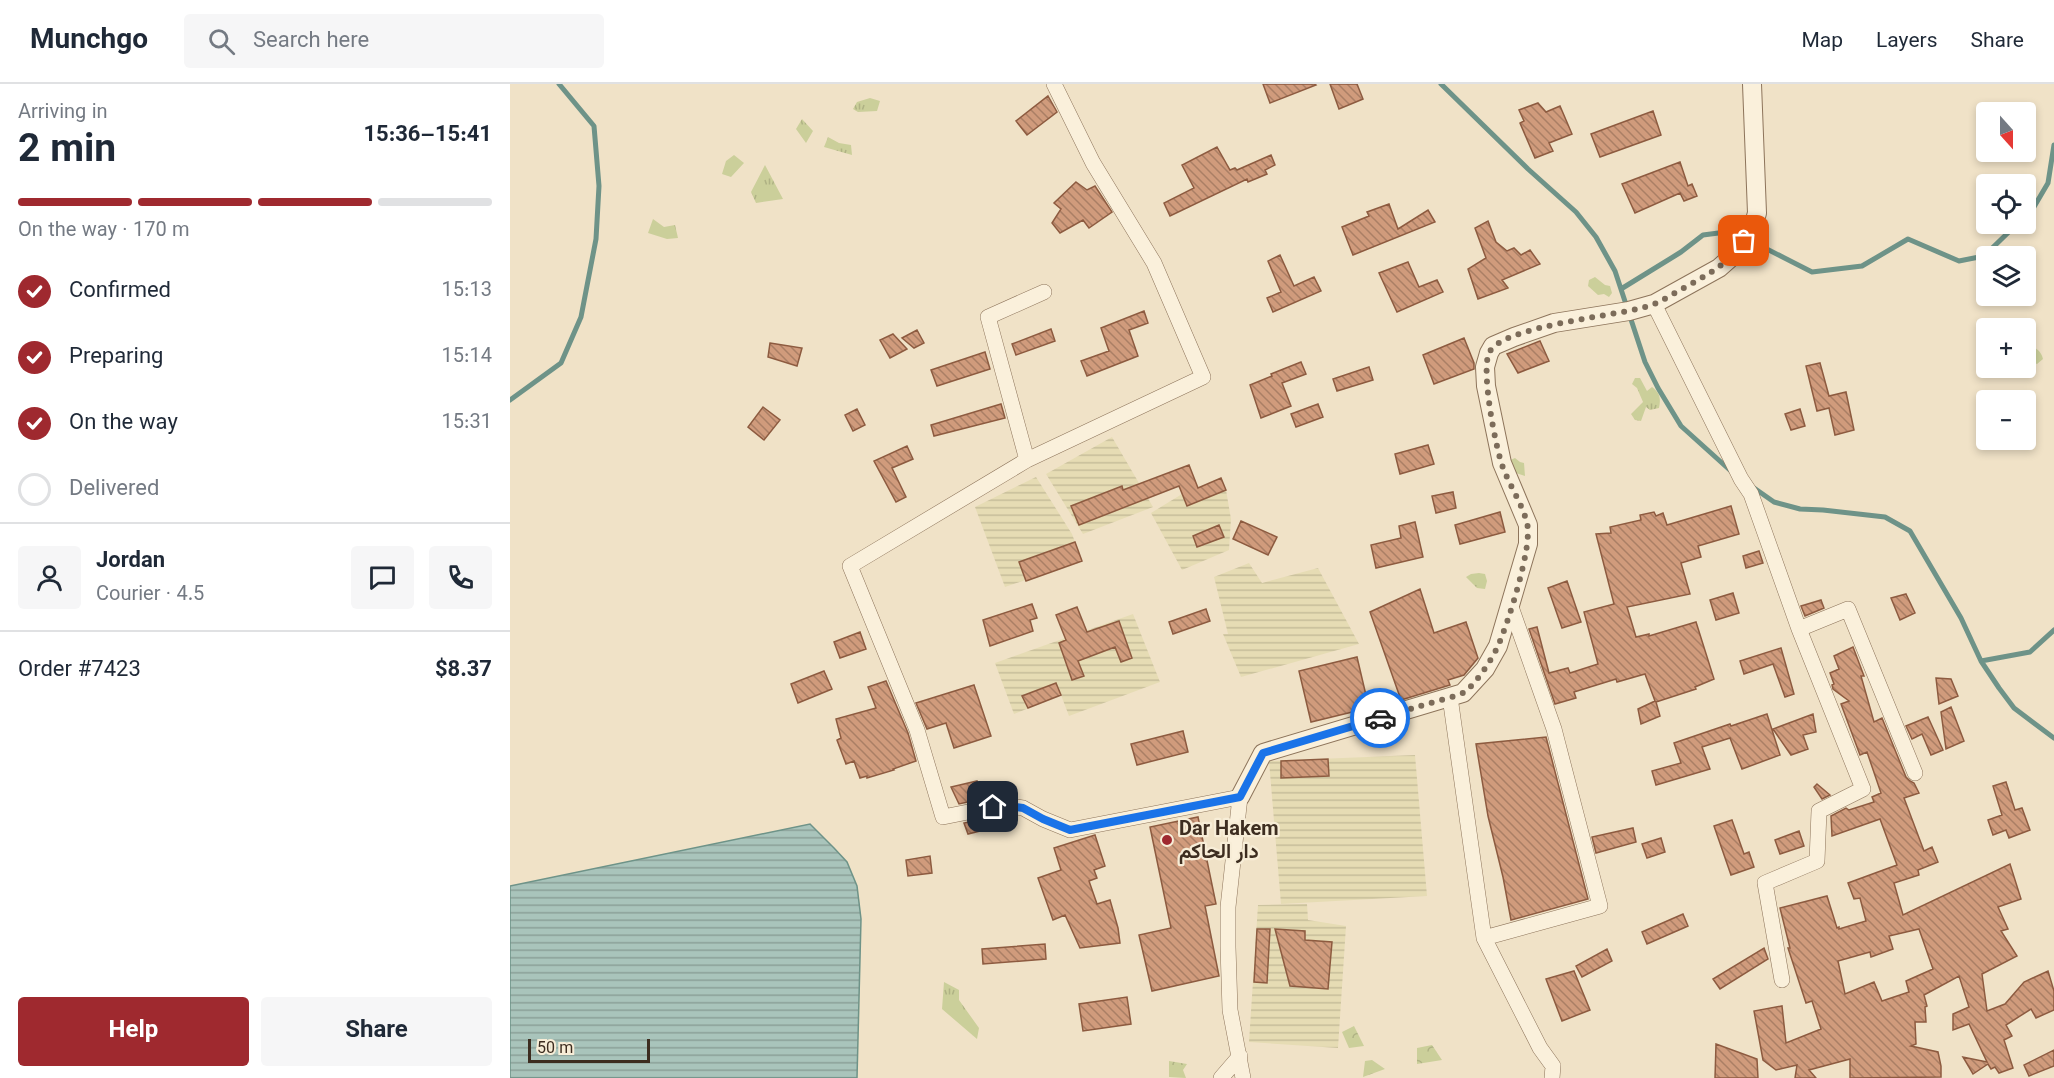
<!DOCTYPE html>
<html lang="en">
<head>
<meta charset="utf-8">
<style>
	:root { --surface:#fff; --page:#f6f6f7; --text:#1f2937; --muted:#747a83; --line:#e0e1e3; --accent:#9f292f }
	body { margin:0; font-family:Georgia,Vazirmatn,serif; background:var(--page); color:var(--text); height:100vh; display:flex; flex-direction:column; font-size:22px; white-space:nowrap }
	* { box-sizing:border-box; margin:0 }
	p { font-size:20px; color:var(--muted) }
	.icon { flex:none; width:33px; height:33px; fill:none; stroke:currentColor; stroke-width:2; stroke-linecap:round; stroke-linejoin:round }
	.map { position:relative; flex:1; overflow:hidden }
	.drawer { display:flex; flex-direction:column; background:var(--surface); width:510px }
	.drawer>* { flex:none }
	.needle { width:39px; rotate:159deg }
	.fabs { position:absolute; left:1466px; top:18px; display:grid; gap:12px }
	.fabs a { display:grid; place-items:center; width:60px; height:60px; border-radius:6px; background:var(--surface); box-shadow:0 3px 9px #0003; font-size:30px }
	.scale { position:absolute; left:18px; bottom:15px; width:122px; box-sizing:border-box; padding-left:6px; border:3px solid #3d2d20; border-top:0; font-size:16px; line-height:21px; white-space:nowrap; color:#3d2d20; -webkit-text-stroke:4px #f7edd7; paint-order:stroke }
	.pin { position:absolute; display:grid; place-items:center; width:51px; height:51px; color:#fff; margin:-26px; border-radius:12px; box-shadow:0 3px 9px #0006 }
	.courier { position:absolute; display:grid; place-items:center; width:60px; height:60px; margin:-30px; border:4px solid #1a73e8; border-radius:50%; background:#fff; color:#222; box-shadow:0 2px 8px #0007 }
	.overview em { font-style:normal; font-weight:700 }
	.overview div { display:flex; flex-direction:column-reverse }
	.overview { display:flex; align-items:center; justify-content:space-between; height:102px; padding:0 18px }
	h1 { font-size:39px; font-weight:700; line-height:45px }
	.bar { display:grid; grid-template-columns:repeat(4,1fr); gap:9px 6px; align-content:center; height:72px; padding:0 18px }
	.bar i { height:8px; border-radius:4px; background:var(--line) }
	.bar .current { background:var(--accent) }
	.bar p { grid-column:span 4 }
	.line { display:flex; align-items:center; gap:15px; padding:0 18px; border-top:2px solid var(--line) }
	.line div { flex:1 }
	.round { display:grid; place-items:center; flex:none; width:63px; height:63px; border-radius:6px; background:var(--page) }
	ol { padding:0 18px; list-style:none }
	li { display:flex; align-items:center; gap:18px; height:66px }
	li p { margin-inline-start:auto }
	li .icon { padding:6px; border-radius:50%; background:var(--accent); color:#fff; stroke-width:4 }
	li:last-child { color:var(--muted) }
	li i { width:33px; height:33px; border:3px solid var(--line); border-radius:50% }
	.button { display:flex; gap:12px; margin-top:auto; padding:12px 18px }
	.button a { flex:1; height:69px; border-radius:6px; background:var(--accent); color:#fff; font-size:24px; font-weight:700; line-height:69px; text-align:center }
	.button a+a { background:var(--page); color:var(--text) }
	header { display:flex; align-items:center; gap:36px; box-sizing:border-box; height:84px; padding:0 30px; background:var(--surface); border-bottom:2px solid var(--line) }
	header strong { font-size:28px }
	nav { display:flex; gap:33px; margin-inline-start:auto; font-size:21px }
	.search { width:420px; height:54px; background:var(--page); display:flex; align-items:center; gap:15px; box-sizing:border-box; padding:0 21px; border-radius:6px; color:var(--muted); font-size:22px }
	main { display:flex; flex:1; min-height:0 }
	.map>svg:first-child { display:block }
	.farmland { fill:url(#farmland-rules) }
	.grass { fill:url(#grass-tufts) }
	.forest { fill:url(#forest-crowns) }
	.water { fill:url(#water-rules); stroke:#6e9388; stroke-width:1.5 }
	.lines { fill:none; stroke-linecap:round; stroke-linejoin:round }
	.stream { stroke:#6e9388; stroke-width:5 }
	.building { fill:url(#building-back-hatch); stroke:#8d5b40; stroke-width:1.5; fill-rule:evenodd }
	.minor-casing { stroke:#8d745b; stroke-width:16 }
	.tertiary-casing { stroke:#8d745b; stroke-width:20 }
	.minor { stroke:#faf0db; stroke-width:15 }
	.tertiary { stroke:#faf0db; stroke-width:18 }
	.done { stroke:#7c6c5a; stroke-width:6; stroke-dasharray:0 10.8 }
	.route { stroke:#1a73e8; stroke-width:8 }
	.poi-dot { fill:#9f292f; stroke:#f7edd7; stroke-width:2 }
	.labels { text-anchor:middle; stroke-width:4.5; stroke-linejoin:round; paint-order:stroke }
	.poi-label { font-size:20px; font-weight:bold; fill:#3d2d20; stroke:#f7edd7; text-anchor:start }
</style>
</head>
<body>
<header>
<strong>Munchgo</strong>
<div class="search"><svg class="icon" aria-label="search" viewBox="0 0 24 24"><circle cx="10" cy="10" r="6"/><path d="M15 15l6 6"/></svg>Search here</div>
<nav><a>Map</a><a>Layers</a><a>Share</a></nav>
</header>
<main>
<section class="drawer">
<div class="overview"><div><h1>2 min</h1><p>Arriving in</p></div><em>15:36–15:41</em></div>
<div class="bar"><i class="current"></i><i class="current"></i><i class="current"></i><i></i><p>On the way · 170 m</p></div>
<ol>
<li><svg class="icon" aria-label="check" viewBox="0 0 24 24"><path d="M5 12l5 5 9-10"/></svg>Confirmed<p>15:13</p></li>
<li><svg class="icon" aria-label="check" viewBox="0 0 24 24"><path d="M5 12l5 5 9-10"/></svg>Preparing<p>15:14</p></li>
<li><svg class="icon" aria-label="check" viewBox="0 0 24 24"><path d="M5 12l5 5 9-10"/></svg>On the way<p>15:31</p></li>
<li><i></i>Delivered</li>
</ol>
<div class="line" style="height:108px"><a class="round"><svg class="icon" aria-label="person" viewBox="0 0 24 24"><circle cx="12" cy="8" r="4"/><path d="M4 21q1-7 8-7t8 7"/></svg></a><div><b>Jordan</b><p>Courier · 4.5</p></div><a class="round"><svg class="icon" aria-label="chat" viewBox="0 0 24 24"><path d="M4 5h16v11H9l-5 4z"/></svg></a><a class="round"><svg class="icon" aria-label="phone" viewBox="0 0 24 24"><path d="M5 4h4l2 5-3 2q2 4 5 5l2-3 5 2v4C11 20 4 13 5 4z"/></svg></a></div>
<div class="line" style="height:78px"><div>Order #7423</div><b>$8.37</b></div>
<div class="button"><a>Help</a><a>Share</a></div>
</section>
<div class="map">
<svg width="1544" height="994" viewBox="0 0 1544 994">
	<defs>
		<pattern id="farmland-rules" width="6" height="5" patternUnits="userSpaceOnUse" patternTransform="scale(1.5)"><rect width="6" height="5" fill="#e6dcb4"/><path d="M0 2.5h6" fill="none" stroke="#c6bd9a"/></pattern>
		<pattern id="grass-tufts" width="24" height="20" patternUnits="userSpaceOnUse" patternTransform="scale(1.5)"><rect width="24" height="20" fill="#cbcf9a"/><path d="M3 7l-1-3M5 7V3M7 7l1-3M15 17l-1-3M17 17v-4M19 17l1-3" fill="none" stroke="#afb284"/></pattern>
		<pattern id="forest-crowns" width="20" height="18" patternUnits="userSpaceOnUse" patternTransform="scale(1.5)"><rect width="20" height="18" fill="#cbcf9a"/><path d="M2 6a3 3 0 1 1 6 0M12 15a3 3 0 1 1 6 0" fill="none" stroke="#afb284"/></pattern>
		<pattern id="water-rules" width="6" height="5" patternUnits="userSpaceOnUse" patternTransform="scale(1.5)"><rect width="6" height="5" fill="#a9c4bb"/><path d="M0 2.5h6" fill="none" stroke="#8ba098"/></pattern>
		<pattern id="building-back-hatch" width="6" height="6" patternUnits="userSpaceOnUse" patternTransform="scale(1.5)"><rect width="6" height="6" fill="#d09b7c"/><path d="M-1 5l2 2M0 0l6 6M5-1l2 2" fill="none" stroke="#aa7f65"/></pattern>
	</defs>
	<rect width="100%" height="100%" fill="#f0e2c7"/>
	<path class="farmland" d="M 602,353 L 643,423 L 573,450 L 536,390 Z
		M 526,393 L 562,450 L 572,477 L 495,503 L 465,423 Z
		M 711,394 L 716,406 L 721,435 L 719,466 L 672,486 L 641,429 L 672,410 Z
		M 739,479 L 752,499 L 808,484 L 849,560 L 731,593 L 713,550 L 718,550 L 704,493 Z
		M 623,530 L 650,598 L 559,632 L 551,611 L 504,630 L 485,579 Z
		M 905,671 L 917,812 L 771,820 L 759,677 Z
		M 797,820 L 798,836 L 836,842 L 828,964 L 739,958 L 748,821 Z"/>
	<path class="grass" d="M 360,14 L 370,17 L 367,27 L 348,28 L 343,25 L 347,18 Z
		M 292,35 L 303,47 L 296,59 L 286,45 Z
		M 318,53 L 329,59 L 341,61 L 342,71 L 314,63 Z
		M 224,71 L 234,79 L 221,93 L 212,90 L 216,77 Z
		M 255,81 L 273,115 L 246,119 L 241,108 Z
		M 143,135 L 154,143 L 165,141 L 168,154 L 157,155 L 138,149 Z
		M 1085,193 L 1095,201 L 1100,202 L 1102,209 L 1099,213 L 1094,210 L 1088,211 L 1078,202 L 1079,196 Z
		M 1518,262 C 1526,263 1531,267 1533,275 L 1527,280 L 1515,275 L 1515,263 Z
		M 1125,294 L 1130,294 L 1137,307 L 1142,303 C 1150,309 1151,314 1149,324 L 1140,326 L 1136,323 L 1131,337 L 1125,336 L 1121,330 L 1133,318 L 1127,304 L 1122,300 Z
		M 1005,374 L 1010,378 L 1014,379 L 1015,392 L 1000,387 L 998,377 Z
		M 969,489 L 975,490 L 977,497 L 975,505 L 967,504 L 956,493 L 961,490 Z
		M 434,898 L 449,906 L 449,916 L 469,944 L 467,955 L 432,925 Z"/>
	<path class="forest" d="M 844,942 L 854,962 L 839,964 L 832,948 Z
		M 922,961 L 932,976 L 907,980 L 907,964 Z
		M 862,976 L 875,985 L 853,993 L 855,977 Z
		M 659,977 L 677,980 L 673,986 L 676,994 L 659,993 Z"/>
	<path class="water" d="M 300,740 L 324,764 L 337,778 L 347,802 L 351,835 L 347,994 L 0,994 L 0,802 Z"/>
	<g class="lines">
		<path class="stream" d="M 931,0 L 1018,85 L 1066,128 L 1086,153 L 1105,187 L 1135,278 L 1148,304 L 1171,342 L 1222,388
			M 1515,133 L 1521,128 L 1538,99 L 1544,61
			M 1249,161 L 1302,188 L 1352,182 L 1398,155 L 1449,177 L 1474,172 L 1507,140
			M 1111,205 L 1171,168 L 1193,151 L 1224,147
			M 0,316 L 51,279 L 71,233 L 86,155 L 89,102 L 84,42 L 49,0
			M 1244,404 L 1264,418 L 1290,425 L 1313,426 L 1375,433 L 1400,447 L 1451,534 L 1471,577 L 1489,604 L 1504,624 L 1544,654
			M 1471,577 L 1520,568 L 1544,546"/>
	</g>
	<path class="building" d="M 753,0 L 805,0 L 806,1 L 760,19 Z
		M 820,0 L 847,0 L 853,15 L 829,25 Z
		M 538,12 L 547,28 L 517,51 L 506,37 Z
		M 1028,19 L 1036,28 L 1050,22 L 1062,50 L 1039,59 L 1043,67 L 1025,74 L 1010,39 L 1014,37 L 1009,26 Z
		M 1143,27 L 1151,51 L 1090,73 L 1081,50 Z
		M 707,63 L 720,86 L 725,84 L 727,86 L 761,71 L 765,81 L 755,86 L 757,90 L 738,98 L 737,95 L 660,132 L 654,119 L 684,104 L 672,81 Z
		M 1170,78 L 1178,102 L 1182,100 L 1187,112 L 1174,117 L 1170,109 L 1125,129 L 1112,100 Z
		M 566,98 L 577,106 L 585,102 L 602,128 L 579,144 L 573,136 L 550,149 L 542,139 L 551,125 L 544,119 Z
		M 879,120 L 888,145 L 918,126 L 925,138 L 843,171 L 832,143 L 859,132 L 857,128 Z
		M 978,137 L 986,158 L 997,167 L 1004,164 L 1011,171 L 1020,166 L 1030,180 L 992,196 L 998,204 L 968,215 L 958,185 L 976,174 L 965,144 Z
		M 770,171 L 784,202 L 804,193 L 811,207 L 763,228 L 757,214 L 771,208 L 758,177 Z
		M 898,178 L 909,203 L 927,196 L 933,208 L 887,228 L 869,189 Z
		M 634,227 L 638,239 L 619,246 L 628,272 L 577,292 L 571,277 L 599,267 L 591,244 Z
		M 541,245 L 545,257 L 506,271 L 502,260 Z
		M 407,246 L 414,259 L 404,264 L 392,254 Z
		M 383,250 L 397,265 L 380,274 L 370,256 Z
		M 954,254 L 964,279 L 964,285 L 924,300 L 913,271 Z
		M 1030,257 L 1039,277 L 1008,289 L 997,270 Z
		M 260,259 L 292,264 L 287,282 L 258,273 Z
		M 475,268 L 480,285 L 427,302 L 421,286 Z
		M 791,278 L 796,290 L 772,299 L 781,322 L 751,334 L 740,301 L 762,292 L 761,290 Z
		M 1310,279 L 1319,312 L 1336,308 L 1344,346 L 1325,351 L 1319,324 L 1307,327 L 1296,282 Z
		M 859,283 L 863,296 L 827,307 L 823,295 Z
		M 491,320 L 495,334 L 424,352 L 421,341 Z
		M 808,320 L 813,333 L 786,343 L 781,330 Z
		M 253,323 L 270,336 L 254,356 L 238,343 Z
		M 347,325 L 355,341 L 343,347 L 335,331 Z
		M 1290,325 L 1295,342 L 1281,346 L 1275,330 Z
		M 918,361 L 924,380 L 890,390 L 885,370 Z
		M 397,362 L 403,375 L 382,384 L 396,413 L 386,418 L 364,377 Z
		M 679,381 L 688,404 L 711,394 L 716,406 L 677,422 L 669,402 L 569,441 L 561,422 L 612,402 L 613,406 Z
		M 943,408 L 946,424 L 926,429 L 922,412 Z
		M 1221,422 L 1229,450 L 1188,462 L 1191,473 L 1171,479 L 1180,510 L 1117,523 L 1126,553 L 1139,550 L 1139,552 L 1186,538 L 1204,595 L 1185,603 L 1186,605 L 1146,618 L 1150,632 L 1131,640 L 1128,625 L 1145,617 L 1135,590 L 1107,598 L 1106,595 L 1064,608 L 1066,614 L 1045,620 L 1019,545 L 1027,543 L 1039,589 L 1058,584 L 1060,589 L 1088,580 L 1074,528 L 1104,520 L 1086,450 L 1101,449 L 1100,443 L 1131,436 L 1130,431 L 1144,428 L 1146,432 L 1153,429 L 1157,441 Z
		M 990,428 L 995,448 L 950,460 L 945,441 Z
		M 731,437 L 767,453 L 758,471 L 723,455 Z
		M 905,438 L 913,473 L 866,484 L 861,461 L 891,454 L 889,442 Z
		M 709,441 L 714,453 L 687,463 L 683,452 Z
		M 565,458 L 572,477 L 516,497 L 509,478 Z
		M 1249,467 L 1253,479 L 1236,484 L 1233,472 Z
		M 1057,497 L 1071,538 L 1052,544 L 1038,504 Z
		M 910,505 L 924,549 L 956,538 L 968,574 L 954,591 L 938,596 L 940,601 L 891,616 L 860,528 Z
		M 1223,509 L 1229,529 L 1206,536 L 1200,516 Z
		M 1396,510 L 1405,529 L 1390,536 L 1381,514 Z
		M 1311,516 L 1314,524 L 1295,532 L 1291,522 Z
		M 522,520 L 527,534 L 520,536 L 523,547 L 480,562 L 473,536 Z
		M 567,523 L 577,548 L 609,537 L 622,574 L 611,578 L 605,563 L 568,577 L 574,592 L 562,596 L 549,559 L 556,556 L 546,531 Z
		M 696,525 L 700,537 L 663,550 L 659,538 Z
		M 350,548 L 356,565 L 330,574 L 324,558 Z
		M 1343,563 L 1354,592 L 1351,592 L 1364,638 L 1372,634 L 1396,693 L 1400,697 L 1404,699 L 1409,709 L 1394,714 L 1414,767 L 1422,763 L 1428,778 L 1408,786 L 1409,791 L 1384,799 L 1393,831 L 1500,780 L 1511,815 L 1488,823 L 1498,845 L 1491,847 L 1507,872 L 1472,890 L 1477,927 L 1495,920 L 1514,898 L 1538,887 L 1544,907 L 1544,926 L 1526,934 L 1521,925 L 1496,941 L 1502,952 L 1494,956 L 1503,984 L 1489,989 L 1485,983 L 1481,985 L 1478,980 L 1463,990 L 1453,973 L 1477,978 L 1459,940 L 1443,946 L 1443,930 L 1459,923 L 1449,892 L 1414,911 L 1417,922 L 1415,923 L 1416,938 L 1405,938 L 1406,960 L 1401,962 L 1428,968 L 1431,982 L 1431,993 L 1340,994 L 1340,975 L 1299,986 L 1306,994 L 1285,994 L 1287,981 L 1266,986 L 1253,976 L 1244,927 L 1272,922 L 1276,959 L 1311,945 L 1302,917 L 1296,919 L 1278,864 L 1280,864 L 1270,824 L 1317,812 L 1327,844 L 1329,843 L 1329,845 L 1356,837 L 1350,814 L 1344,815 L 1338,799 L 1387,781 L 1370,735 L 1322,752 L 1321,732 L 1336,724 L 1339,726 L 1364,718 L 1362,713 L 1371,709 L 1357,668 L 1350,671 L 1331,620 L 1339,617 L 1323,605 L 1322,601 L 1324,600 L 1320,589 L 1329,585 L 1324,572 ZM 1409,845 L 1423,885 L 1396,897 L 1399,908 L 1372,917 L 1364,898 L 1335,910 L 1328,877 L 1360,868 L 1361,873 L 1383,865 L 1379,852 Z
		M 1271,564 L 1284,610 L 1275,613 L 1263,580 L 1234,590 L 1230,577 Z
		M 847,573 L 859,624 L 801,638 L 789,587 Z
		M 314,587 L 322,605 L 288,619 L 281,600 Z
		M 1426,594 L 1441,595 L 1448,612 L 1429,620 Z
		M 376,597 L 398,649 L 406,677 L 383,685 L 384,686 L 357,694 L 357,692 L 350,694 L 344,677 L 336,680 L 327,656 L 331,654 L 326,635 L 366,624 L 358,603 Z
		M 546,599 L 551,611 L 518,624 L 512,612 Z
		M 464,601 L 481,652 L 444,664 L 436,639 L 417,645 L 406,619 Z
		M 1441,623 L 1454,657 L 1436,665 L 1431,628 Z
		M 1257,630 L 1270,671 L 1232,685 L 1220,654 L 1192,663 L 1200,685 L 1146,701 L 1142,687 L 1171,679 L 1164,659 L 1220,640 L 1221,642 Z
		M 1303,630 L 1306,648 L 1293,651 L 1298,665 L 1281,671 L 1263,645 Z
		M 1418,633 L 1433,666 L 1421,671 L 1412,650 L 1402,655 L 1396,642 Z
		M 673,647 L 678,668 L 627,681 L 621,660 Z
		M 1036,653 L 1078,815 L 1001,836 L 993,793 L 978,732 L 966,660 Z
		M 818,675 L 819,692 L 771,694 L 771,677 Z
		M 467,697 L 471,715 L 449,720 L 441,703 Z
		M 1496,698 L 1505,726 L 1512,724 L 1520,746 L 1499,754 L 1496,746 L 1483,751 L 1478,736 L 1492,731 L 1483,702 Z
		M 1307,700 L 1320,711 L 1312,715 L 1304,703 Z
		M 688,733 L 706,820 L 695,822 L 709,892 L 642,907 L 629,851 L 661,844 L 640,743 Z
		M 480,734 L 482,744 L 458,750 L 454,739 Z
		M 1222,736 L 1234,770 L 1239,768 L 1244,783 L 1221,791 L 1204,742 Z
		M 1123,744 L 1126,758 L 1086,769 L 1082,753 Z
		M 1289,747 L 1294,762 L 1270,770 L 1265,756 Z
		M 585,751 L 595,782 L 584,786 L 587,794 L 579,797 L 587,820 L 600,816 L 608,844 L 610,859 L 570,864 L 555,831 L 543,836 L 528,794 L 551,786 L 544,764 Z
		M 1151,754 L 1155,768 L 1137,774 L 1132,760 Z
		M 420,772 L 422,789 L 398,792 L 396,776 Z
		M 1173,830 L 1178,842 L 1137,860 L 1132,848 Z
		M 747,845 L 760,845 L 757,899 L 744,898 Z
		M 765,845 L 795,847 L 795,856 L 822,858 L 818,905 L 780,902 Z
		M 535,860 L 536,875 L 473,880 L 472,865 Z
		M 1254,864 L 1258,875 L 1210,905 L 1203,895 Z
		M 1097,865 L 1102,877 L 1072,893 L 1066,882 Z
		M 1064,887 L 1080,926 L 1052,937 L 1036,895 Z
		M 617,913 L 621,940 L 573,947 L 569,920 Z
		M 1206,960 L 1247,975 L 1248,994 L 1205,994 Z
		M 1544,966 L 1544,982 L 1519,992 L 1514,981 Z"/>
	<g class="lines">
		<defs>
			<path id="minor" d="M 544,0 L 583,79 L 644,179 L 693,293 L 517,376 L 340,482 L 407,646 L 433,733 L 483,723 L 500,722 L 513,724 L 533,735 L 560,746 L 730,713 L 718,823 L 718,863 L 720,926 L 733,994
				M 1144,220 L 1231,395 L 1241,410 L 1289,545 L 1353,705 L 1309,727 L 1307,777 L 1255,799 L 1272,896
				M 517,376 L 478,233 L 534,208
				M 1289,545 L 1338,525 L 1405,689
				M 940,613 L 974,854 L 1030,964 L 1043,982 L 1042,994
				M 974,854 L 1090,822 L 1044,645 L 1001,523
				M 711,994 L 730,972"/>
			<path id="tertiary" d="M 730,713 L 753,669 L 953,609 L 975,585 L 988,562 L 1018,460 L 1018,441 L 992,379 L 976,302 L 975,283 L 979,269 L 983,262 L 1004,253 L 1044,239 L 1119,227 L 1144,220 L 1209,184 L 1226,169 L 1243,143 L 1247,129 L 1242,0"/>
		</defs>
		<use href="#minor" class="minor-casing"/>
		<use href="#tertiary" class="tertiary-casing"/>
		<use href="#minor" class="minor"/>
		<use href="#tertiary" class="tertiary"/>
	</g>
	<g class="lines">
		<path class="done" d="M 870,634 C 890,628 910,622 931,616 C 938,614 946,612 953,609 C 965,602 982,575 988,562 C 998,539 1023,462 1017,439 C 1012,419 999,401 992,381 C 985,360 971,287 979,269 C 991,241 1112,232 1142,221 C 1152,217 1161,211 1170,206 C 1195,192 1218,181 1234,157"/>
		<path class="route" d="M 483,723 L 500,722 L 513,724 L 533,735 L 560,746 L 730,713 L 753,669 L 870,634"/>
	</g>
	<circle class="poi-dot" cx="657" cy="756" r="6"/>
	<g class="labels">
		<g class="poi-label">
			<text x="669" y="751">Dar Hakem<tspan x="669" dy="23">دار الحاكم</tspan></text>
		</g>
	</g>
</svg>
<div class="fabs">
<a><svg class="needle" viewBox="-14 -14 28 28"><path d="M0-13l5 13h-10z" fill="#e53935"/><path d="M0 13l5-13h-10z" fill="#747a83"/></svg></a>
<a><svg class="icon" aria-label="locate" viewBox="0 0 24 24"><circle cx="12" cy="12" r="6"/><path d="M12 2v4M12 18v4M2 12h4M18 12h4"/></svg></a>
<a><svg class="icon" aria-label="layers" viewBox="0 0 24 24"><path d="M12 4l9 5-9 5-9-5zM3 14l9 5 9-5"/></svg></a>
<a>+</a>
<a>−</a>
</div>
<div class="scale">50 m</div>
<div class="pin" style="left:1234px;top:157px;background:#ea580c"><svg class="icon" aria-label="bag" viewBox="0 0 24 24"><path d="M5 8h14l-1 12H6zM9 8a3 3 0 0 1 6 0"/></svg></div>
<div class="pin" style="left:483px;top:723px;background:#1f2937"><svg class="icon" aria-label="home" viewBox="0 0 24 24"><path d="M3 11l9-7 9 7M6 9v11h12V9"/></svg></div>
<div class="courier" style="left:870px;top:634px"><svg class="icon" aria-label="car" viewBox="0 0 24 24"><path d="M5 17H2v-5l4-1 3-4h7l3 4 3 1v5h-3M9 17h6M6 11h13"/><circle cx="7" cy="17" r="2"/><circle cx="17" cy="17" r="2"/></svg></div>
</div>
</main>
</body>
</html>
